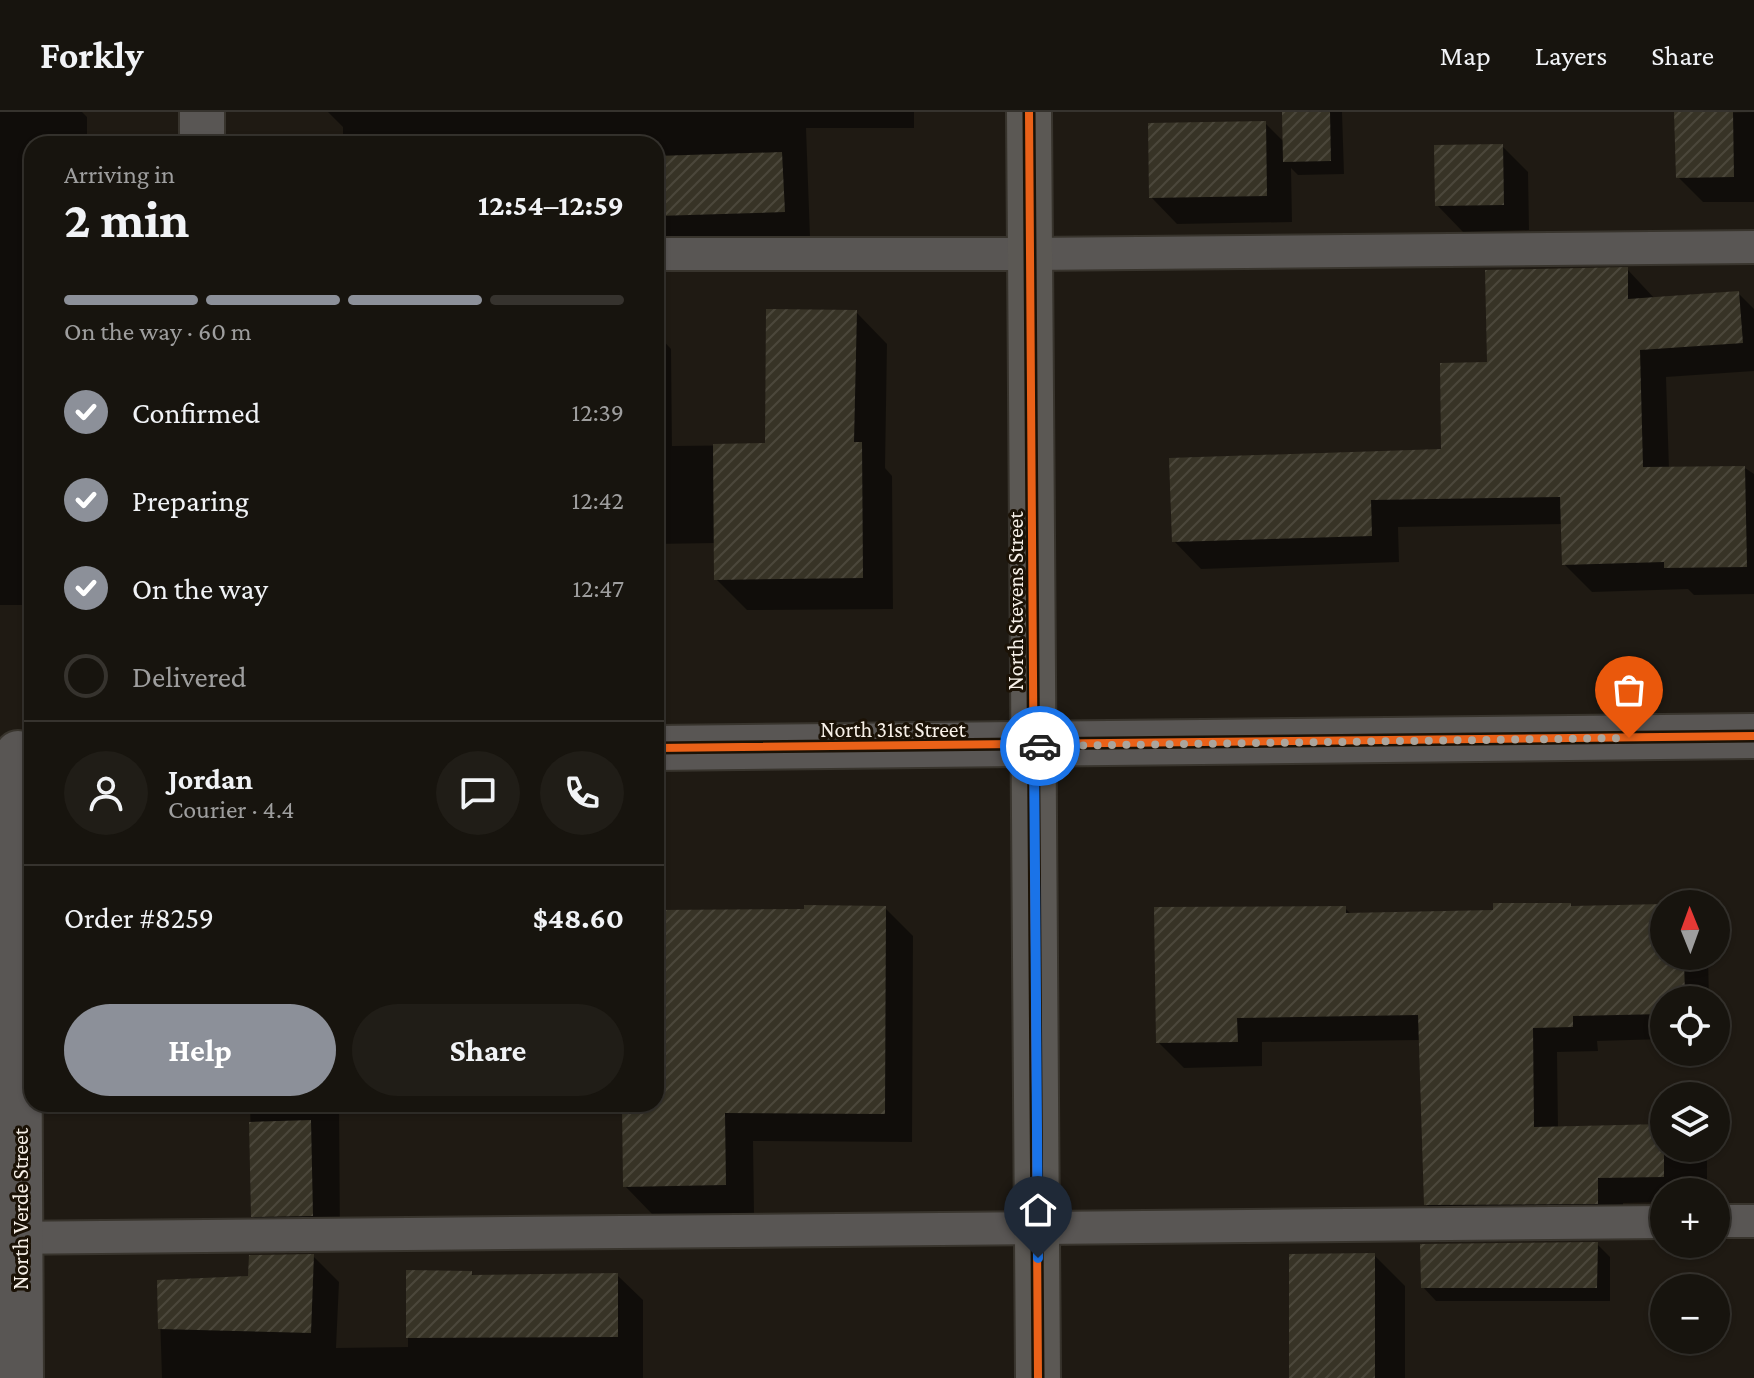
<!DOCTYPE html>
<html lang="en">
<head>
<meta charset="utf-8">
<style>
	:root { --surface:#17140e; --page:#201d17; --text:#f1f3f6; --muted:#9e9e9e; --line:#36332e; --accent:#8c9099 }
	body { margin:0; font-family:"Crimson Pro",serif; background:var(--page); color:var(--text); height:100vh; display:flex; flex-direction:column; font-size:30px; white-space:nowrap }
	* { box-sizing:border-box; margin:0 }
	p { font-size:26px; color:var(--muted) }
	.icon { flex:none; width:44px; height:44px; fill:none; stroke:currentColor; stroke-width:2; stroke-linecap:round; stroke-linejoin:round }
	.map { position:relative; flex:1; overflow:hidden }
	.details { position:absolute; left:24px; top:24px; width:640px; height:976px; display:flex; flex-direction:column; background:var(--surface); border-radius:24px; box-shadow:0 2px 6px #0004,0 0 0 2px var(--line) }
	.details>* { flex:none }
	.needle { width:52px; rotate:359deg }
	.tools { position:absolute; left:1650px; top:778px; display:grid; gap:16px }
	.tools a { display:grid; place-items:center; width:80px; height:80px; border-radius:50%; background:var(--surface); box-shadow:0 2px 6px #0004,0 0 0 2px var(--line); font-size:40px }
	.pin { position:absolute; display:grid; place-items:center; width:68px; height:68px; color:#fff; margin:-82px -34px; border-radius:50% 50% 50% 0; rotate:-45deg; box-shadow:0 0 8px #0007 }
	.pin .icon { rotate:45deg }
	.courier { position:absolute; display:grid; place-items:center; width:80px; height:80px; margin:-40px; border:6px solid #1a73e8; border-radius:50%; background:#fff; color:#222; box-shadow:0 2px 10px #0007 }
	.headline em { font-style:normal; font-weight:700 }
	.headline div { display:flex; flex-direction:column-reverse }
	.headline { display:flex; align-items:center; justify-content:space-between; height:136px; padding:0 40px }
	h1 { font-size:52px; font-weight:700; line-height:60px }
	.bar { display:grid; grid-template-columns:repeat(4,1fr); gap:12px 8px; align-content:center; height:96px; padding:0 40px }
	.bar i { height:10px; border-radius:6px; background:var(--line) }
	.bar .on { background:var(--accent) }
	.bar p { grid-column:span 4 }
	.line { display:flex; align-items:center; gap:20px; padding:0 40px; border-top:2px solid var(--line) }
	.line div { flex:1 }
	.round { display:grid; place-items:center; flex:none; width:84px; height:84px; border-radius:42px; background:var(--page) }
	ol { padding:0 40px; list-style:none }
	li { display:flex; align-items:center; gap:24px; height:88px }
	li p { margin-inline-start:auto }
	li .icon { padding:8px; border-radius:50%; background:var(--accent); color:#fff; stroke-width:4 }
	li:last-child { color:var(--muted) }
	li i { width:44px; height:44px; border:4px solid var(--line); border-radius:50% }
	.action { display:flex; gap:16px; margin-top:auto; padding:16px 40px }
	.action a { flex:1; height:92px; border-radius:48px; background:var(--accent); color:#fff; font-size:32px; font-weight:700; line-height:92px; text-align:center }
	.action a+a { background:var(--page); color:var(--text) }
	header { display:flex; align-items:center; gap:48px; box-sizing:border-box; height:112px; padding:0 40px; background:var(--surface); border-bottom:2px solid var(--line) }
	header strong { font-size:38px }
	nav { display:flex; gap:44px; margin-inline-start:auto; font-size:28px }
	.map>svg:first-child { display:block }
	.shadow { fill:#0007 }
	.building { fill:url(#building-hatch) }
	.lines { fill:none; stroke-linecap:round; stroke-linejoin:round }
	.lane-casing { stroke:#38342d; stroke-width:36 }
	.street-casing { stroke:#38342d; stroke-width:48 }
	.secondary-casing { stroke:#38342d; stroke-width:48 }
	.lane { stroke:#595654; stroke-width:32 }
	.street { stroke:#595654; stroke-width:44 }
	.secondary { stroke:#5b5854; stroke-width:44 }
	.cycleway-casing { stroke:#1b1206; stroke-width:13 }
	.cycleway { stroke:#ea6118; stroke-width:8 }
	.done { stroke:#aba59d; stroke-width:8; stroke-dasharray:0 14.4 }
	.route { stroke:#1a73e8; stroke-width:10 }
	.labels { text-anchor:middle; stroke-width:6; stroke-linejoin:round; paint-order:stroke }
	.street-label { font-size:22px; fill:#f7f0e8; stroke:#1b1206 }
</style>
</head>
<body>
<header>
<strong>Forkly</strong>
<nav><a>Map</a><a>Layers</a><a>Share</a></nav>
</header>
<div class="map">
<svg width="1754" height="1266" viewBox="0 0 1754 1266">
	<defs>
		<pattern id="building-hatch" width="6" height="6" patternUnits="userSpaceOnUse" patternTransform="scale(2)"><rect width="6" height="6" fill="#373326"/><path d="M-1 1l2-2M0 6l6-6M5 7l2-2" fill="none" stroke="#4b473b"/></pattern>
	</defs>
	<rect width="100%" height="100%" fill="#1f1a13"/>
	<path class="shadow" d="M 0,0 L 82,0 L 87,5 L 87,32 L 32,32 L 32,493 L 0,493 Z
		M 328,0 L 914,0 L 914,16 L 806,16 L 810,125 L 656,130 L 656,32 L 343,32 L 343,15 Z
		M 1284,0 L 1342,0 L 1344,62 L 1298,63 L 1291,56 L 1292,110 L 1177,112 L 1151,85 L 1265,11 L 1284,30 Z
		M 1754,0 L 1754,90 L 1703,90 L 1678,65 L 1677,2 Z
		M 1502,34 L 1528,60 L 1529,118 L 1463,120 L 1437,93 Z
		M 1627,157 L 1655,187 L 1738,181 L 1754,197 L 1754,259 L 1666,265 L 1669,357 L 1745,356 L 1754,362 L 1754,482 L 1694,483 L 1688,477 L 1592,480 L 1564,452 L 1563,412 L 1398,415 L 1399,450 L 1201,457 L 1174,429 L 1444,339 L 1489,252 Z
		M 856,200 L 887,232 L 885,356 L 892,364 L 893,497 L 747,498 L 716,467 L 716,431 L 656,432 L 656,221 L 671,237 L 672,334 L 767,333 Z
		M 1570,793 L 1573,796 L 1664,794 L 1664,844 L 1708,844 L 1709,888 L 1664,888 L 1664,927 L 1597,929 L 1598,939 L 1557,940 L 1558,1016 L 1664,1014 L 1664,1036 L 1703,1036 L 1707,1040 L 1707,1080 L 1664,1080 L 1664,1090 L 1623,1091 L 1623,1116 L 1451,1118 L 1426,1092 L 1421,928 L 1262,930 L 1262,954 L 1184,956 L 1158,930 L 1345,796 L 1352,803 L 1495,800 Z
		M 885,796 L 913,824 L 912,1030 L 753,1029 L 754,1101 L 653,1103 L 625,1074 L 624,992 L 656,992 L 656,800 Z
		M 250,992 L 339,992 L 340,1131 L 281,1132 L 253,1104 Z
		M 1597,1132 L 1610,1145 L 1610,1189 L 1436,1189 L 1423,1175 Z
		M 1374,1143 L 1405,1174 L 1405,1266 L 1291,1266 Z
		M 313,1144 L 339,1170 L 336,1236 L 408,1235 L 408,1160 L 471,1161 L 475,1165 L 617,1163 L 643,1188 L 643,1266 L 162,1266 L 159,1170 L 251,1166 Z"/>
	<path class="building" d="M 1282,0 L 1330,0 L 1331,49 L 1283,50 Z
		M 1674,0 L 1733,0 L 1734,65 L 1676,66 Z
		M 1266,9 L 1267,84 L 1149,86 L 1148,11 Z
		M 1503,32 L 1504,93 L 1435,94 L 1434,33 Z
		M 782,40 L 785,100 L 657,104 L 656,44 Z
		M 1628,155 L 1628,187 L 1739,179 L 1743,231 L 1640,238 L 1643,355 L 1745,354 L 1747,455 L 1664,456 L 1664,450 L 1562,453 L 1560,385 L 1371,388 L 1372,424 L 1172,430 L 1169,346 L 1441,337 L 1440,251 L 1487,250 L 1485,158 Z
		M 766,197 L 857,198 L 854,330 L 862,330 L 863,466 L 714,468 L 713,332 L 765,331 Z
		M 1493,791 L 1571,791 L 1571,794 L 1664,792 L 1664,844 L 1684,844 L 1685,888 L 1664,888 L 1664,902 L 1573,904 L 1573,915 L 1533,916 L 1534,1015 L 1664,1012 L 1664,1065 L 1598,1066 L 1598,1092 L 1424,1093 L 1418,903 L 1237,906 L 1238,930 L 1156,931 L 1154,795 L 1346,794 L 1346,801 L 1493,798 Z
		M 804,793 L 886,794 L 885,1002 L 725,1001 L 726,1073 L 623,1075 L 622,992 L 656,992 L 656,798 L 804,797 Z
		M 311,1008 L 313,1104 L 251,1105 L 249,1010 Z
		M 1598,1130 L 1597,1176 L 1421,1176 L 1420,1132 Z
		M 1375,1141 L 1375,1266 L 1289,1266 L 1289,1142 Z
		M 314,1142 L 311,1221 L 158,1217 L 157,1168 L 248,1164 L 249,1143 Z
		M 406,1158 L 472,1159 L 472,1163 L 618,1161 L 618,1225 L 406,1226 Z"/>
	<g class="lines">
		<defs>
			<path id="lane" d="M 656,142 L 1030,142 L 1754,135
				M 1716,1109 L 1754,1109
				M 0,1126 L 1664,1110"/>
			<path id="street" d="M 202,0 L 202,32
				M 656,636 L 1754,624
				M 18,641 L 21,1266"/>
			<path id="secondary" d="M 1029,0 L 1038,1266"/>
		</defs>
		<use href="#lane" class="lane-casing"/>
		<use href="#street" class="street-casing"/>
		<use href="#secondary" class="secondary-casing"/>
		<use href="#lane" class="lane"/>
		<use href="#street" class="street"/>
		<use href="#secondary" class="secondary"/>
		<defs>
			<path id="cycleway" d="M 1029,0 L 1038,1266
				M 656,636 L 1754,624"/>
		</defs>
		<use href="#cycleway" class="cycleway-casing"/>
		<use href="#cycleway" class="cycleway"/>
	</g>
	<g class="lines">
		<path class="done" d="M 1040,634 L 1629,626"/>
		<path class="route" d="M 1038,1146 L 1034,634 L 1040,634"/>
	</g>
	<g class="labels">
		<g class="street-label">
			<text transform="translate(1015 489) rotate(-90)" y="8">North Stevens Street</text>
			<text x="893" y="625">North 31st Street</text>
			<text transform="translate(20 1097) rotate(-90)" y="8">North Verde Street</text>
		</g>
	</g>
</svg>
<div class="tools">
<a><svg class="needle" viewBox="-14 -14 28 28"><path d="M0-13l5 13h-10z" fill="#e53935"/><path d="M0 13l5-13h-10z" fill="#9e9e9e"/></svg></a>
<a><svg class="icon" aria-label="locate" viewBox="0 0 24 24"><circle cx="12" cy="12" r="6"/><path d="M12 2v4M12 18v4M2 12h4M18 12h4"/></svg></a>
<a><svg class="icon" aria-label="layers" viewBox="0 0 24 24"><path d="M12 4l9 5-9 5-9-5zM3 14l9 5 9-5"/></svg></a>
<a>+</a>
<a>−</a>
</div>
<div class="pin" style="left:1629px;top:626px;background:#ea580c"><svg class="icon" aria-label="bag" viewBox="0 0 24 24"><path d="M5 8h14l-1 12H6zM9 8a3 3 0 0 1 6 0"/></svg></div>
<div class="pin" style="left:1038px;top:1146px;background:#1f2937"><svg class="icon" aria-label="home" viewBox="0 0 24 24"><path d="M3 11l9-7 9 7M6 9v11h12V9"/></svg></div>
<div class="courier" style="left:1040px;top:634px"><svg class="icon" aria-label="car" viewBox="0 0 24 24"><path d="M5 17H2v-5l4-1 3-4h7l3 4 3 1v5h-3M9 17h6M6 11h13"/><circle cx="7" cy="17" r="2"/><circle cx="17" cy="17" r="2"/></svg></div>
<section class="details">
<div class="headline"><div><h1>2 min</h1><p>Arriving in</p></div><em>12:54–12:59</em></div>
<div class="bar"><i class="on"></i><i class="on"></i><i class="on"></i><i></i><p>On the way · 60 m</p></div>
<ol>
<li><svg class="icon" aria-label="check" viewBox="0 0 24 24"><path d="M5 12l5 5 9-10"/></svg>Confirmed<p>12:39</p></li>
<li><svg class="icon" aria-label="check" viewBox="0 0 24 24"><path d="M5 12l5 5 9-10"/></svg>Preparing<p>12:42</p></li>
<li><svg class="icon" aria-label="check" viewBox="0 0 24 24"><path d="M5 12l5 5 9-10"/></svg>On the way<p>12:47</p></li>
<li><i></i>Delivered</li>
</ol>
<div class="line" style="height:144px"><a class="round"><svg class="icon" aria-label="person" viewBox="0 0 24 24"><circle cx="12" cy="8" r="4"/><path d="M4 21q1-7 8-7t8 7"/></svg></a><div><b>Jordan</b><p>Courier · 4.4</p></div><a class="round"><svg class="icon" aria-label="chat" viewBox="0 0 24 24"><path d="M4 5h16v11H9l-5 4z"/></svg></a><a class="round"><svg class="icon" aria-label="phone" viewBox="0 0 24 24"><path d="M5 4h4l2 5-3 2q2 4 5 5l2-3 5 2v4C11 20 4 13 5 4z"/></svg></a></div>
<div class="line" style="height:104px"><div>Order #8259</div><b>$48.60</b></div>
<div class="action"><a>Help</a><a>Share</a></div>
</section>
</div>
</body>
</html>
